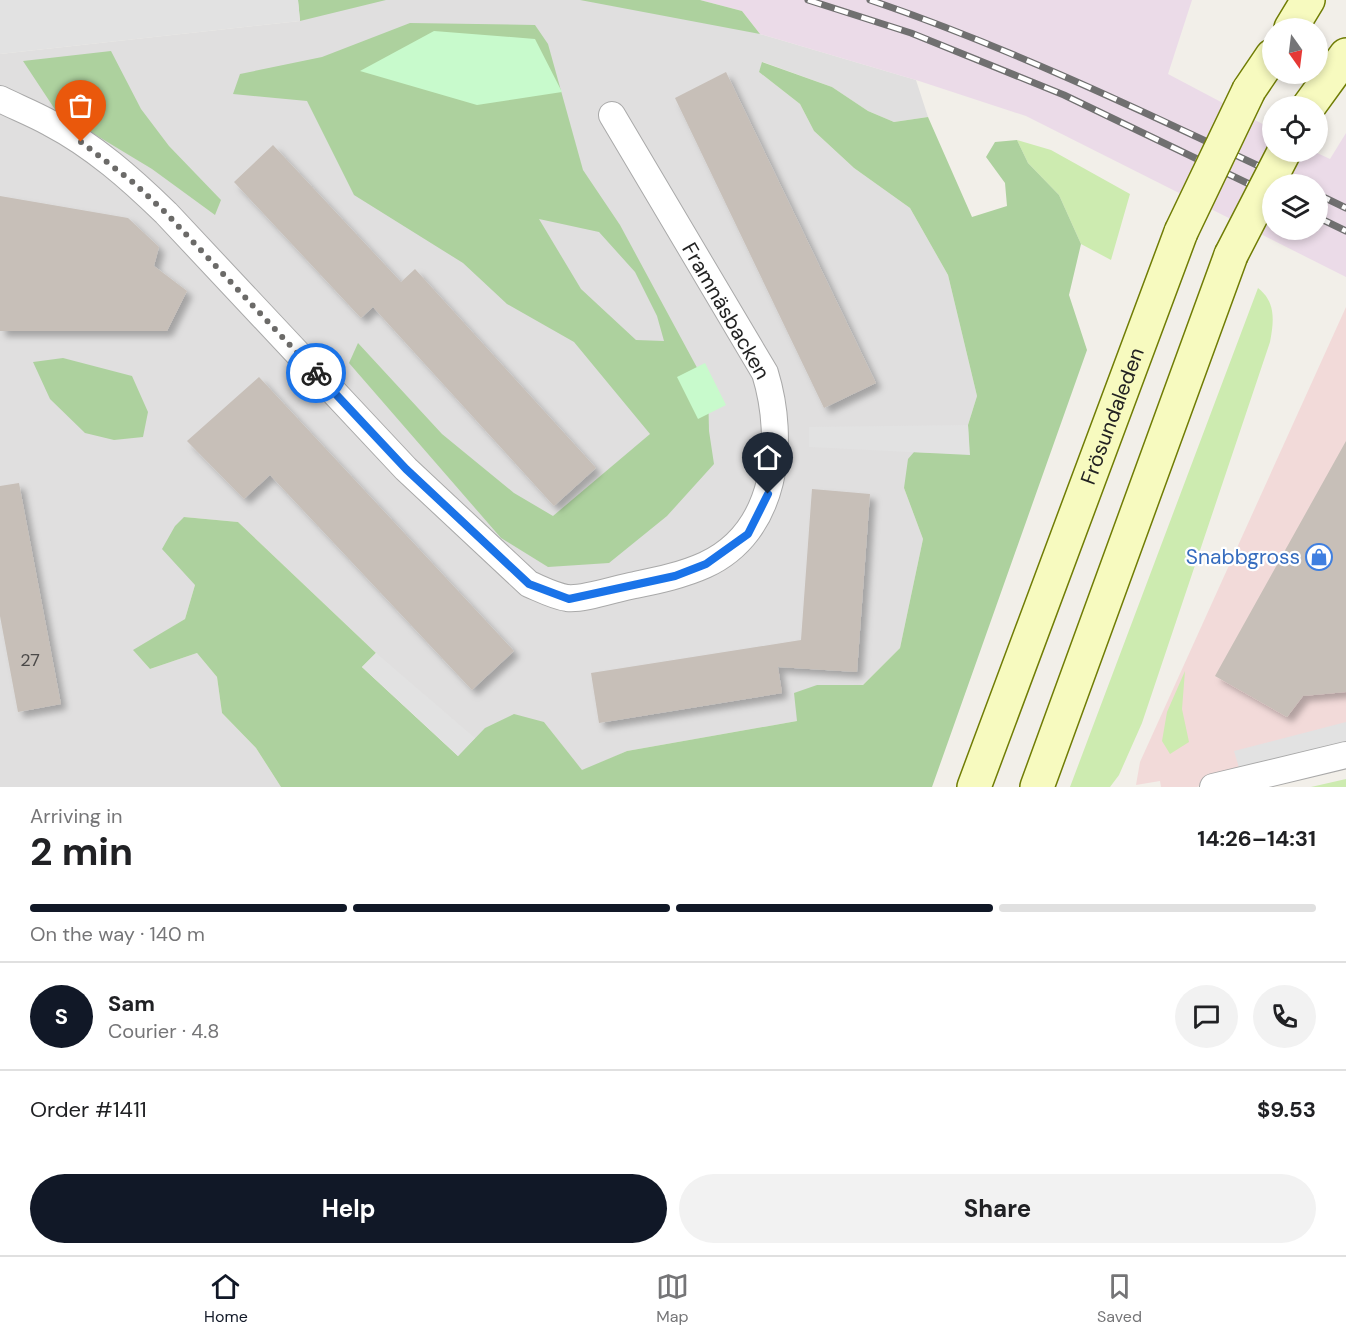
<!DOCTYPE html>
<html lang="en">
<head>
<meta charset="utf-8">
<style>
	:root { --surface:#fff; --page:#f2f2f2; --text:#202124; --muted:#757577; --line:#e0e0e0; --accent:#111827 }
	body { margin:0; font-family:"DM Sans",sans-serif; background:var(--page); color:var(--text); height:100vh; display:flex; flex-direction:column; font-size:22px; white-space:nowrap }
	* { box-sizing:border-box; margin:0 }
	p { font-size:20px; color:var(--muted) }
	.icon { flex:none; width:33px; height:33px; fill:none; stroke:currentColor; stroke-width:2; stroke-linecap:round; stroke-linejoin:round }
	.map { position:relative; height:787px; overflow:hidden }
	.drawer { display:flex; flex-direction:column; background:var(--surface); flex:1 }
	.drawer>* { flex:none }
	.needle { width:39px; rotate:166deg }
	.buttons { position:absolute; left:1262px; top:18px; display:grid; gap:12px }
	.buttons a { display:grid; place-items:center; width:66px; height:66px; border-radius:50%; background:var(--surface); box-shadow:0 3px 9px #0003; font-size:30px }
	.pin { position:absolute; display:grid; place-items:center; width:51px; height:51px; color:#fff; margin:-62px -26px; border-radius:50% 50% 50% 0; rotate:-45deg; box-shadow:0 0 6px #0007 }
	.pin .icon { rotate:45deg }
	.courier { position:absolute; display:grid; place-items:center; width:60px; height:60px; margin:-30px; border:4px solid #1a73e8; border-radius:50%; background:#fff; color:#222; box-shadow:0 2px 8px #0007 }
	.headline em { font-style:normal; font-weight:700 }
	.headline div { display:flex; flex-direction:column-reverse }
	.headline { display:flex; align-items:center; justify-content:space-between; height:102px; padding:0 30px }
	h1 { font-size:39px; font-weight:700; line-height:45px }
	.bar { display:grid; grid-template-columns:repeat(4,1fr); gap:9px 6px; align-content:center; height:72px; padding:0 30px }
	.bar i { height:8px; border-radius:4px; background:var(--line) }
	.bar .on { background:var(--accent) }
	.bar p { grid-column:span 4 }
	.line { display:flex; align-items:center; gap:15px; padding:0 30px; border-top:2px solid var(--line) }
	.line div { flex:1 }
	.round { display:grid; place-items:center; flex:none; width:63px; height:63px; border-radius:32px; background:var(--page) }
	.button { display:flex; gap:12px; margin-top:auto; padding:12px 30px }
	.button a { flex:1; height:69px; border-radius:36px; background:var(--accent); color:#fff; font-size:24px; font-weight:700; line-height:69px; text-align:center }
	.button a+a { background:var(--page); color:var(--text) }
	.menu { display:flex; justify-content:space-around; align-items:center; height:84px; border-top:2px solid var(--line); background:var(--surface); font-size:16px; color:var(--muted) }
	.menu a { display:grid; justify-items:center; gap:3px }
	.menu .on { color:var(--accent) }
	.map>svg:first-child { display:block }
	.residential { fill:#e0dfdf }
	.commercial { fill:#f2dad9 }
	.industrial { fill:#ebdbe8; fill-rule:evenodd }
	.grass { fill:#cdebb0 }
	.forest { fill:#add19e; fill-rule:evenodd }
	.park { fill:#c8facc }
	.parking { fill:#e2e2e2 }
	.building { fill:#c7bfb8; filter:url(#shadow) }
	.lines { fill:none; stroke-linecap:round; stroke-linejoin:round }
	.street-casing { stroke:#a9a9a9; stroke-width:28 }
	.secondary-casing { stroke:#707d05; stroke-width:36 }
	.street { stroke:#fff; stroke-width:26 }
	.secondary { stroke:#f7fabf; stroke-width:33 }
	.rail-casing { stroke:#707070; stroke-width:7 }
	.rail { stroke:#fff; stroke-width:4.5; stroke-dasharray:14; stroke-linecap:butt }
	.secondary-bridge-casing { stroke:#707d05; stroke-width:36; stroke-linecap:butt }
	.secondary-bridge { stroke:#f7fabf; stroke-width:33 }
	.done { stroke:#6b6a68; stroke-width:6; stroke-dasharray:0 10.8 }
	.route { stroke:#1a73e8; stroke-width:8 }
	.labels { text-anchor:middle; stroke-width:4.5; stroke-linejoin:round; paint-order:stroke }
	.number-label { font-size:18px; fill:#4b4948 }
	.street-label { font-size:21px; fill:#222; stroke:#fff }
	.shop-label { font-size:21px; fill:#366cbe; stroke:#fff; text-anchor:end }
</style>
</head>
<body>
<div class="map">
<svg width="1346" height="787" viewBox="0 0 1346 787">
	<defs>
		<filter id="shadow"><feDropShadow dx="5.5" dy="5.5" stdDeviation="3" flood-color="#0004"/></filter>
	</defs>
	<rect width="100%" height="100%" fill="#f2efe9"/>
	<path class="residential" d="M 298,0 L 700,0 L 760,34 L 916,80 L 928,117 L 894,122 L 868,111 L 832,87 L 763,62 L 759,72 L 800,104 L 814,131 L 854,168 L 910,208 L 948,275 L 977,396 L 968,425 L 970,455 L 904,488 L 923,539 L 900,648 L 863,685 L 817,685 L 797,721 L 627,751 L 582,771 L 544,722 L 458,756 L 376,653 L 238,522 L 184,517 L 195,585 L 185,619 L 134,651 L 150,669 L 197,653 L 217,677 L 222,713 L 256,748 L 281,787 L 0,787 L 0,54 L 300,21 Z"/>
	<path class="commercial" d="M 1346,307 L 1346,742 L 1223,775 L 1197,787 L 1161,787 L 1160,781 L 1136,785 L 1140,762 Z"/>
	<path class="industrial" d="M 700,0 L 1192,0 L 1168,74 L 1272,129 L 1272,152 L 1315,152 L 1330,159 L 1346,133 L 1346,277 L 1026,116 L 916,80 L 760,34 L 742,11 ZM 1272,184 L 1317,184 L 1317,230 L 1272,230 Z"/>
	<path class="grass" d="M 1017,140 L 1051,150 L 1130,194 L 1111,260 L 1081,244 L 1059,195 L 1028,163 Z
		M 1258,288 C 1276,302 1274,321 1270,342 L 1142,723 L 1119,775 L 1110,787 L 1070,787 Z
		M 1185,671 L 1182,709 L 1189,742 L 1170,754 L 1162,741 L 1167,712 Z
		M 1346,779 L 1346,787 L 1311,787 Z"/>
	<path class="forest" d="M 298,0 L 386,0 L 300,21 Z
		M 580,0 L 700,0 L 742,11 L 760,34 Z
		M 410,23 L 535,25 L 548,44 L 583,170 L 620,225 L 708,388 L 709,431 L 714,464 L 667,516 L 609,563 L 548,567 L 501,538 L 349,363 L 358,343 L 442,434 L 514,493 L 553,516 L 650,434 L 574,342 L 507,304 L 463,263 L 354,195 L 307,101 L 233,94 L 240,74 L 322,57 ZM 539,219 L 599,232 L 635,272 L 657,316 L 664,341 L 636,340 L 581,289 Z
		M 111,51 L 141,109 L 169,146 L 221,200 L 215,215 L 152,169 L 56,111 L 23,61 Z
		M 762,62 L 832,87 L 868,111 L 894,122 L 928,117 L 972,217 L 1007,206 L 1005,183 L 986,157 L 995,142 L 1017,140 L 1028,163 L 1059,195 L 1081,244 L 1069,295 L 1087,350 L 932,787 L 281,787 L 256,748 L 222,713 L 217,677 L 197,653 L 150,669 L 133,650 L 185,619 L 195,585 L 162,549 L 175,526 L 184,517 L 238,522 L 376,653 L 362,667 L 458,756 L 485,728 L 514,714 L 544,722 L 582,770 L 627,751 L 797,721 L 794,693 L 817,685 L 863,685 L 900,648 L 923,539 L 904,488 L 908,459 L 914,452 L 969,454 L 968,425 L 977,396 L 948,275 L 910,208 L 854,168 L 814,131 L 800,104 L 759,72 Z
		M 63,358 L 132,376 L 148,412 L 143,437 L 114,440 L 85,433 L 50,399 L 33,362 Z"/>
	<path class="park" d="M 434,31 L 535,39 L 562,92 L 477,105 L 360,71 Z
		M 705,363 L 726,405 L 698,419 L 677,377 Z"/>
	<path class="parking" d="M 0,0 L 298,0 L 300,21 L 0,54 Z
		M 968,425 L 970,455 L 809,447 L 809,427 Z
		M 376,653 L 475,738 L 458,756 L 362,667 Z
		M 1346,722 L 1346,742 L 1240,771 L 1234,751 Z"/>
	<path class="building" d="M 726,72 L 876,383 L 824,408 L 675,98 Z
		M 273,145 L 401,282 L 415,269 L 596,468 L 554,506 L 373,307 L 361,318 L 234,182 Z
		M 0,196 L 128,218 L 159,247 L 154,266 L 187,291 L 167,331 L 0,331 Z
		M 259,377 L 514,651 L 472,690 L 270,475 L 244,499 L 187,441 Z
		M 1346,441 L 1346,692 L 1303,696 L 1287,717 L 1215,676 Z
		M 19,483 L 61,704 L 18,712 L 0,616 L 0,486 Z
		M 812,489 L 870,494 L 857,672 L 778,667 L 782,693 L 599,723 L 591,673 L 801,640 Z"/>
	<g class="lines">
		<defs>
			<path id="street" d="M 0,99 C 16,107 34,114 50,123 C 94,146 131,179 166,213 L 406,469 L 529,584 C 541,589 554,596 567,598 C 584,600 617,588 635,585 C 659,580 683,575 705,565 C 777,532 786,441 765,373 L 612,115
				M 1213,787 L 1346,755"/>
			<g id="secondary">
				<path d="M 1291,28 L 1308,0"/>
				<path d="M 1249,90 L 1272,56"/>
				<path d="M 1309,106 L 1346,55"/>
				<path id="s1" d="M 974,787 L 1181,232"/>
				<path d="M 1037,787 L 1231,255"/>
			</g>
		</defs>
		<use href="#street" class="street-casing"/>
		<use href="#secondary" class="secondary-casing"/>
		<use href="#street" class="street"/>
		<use href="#secondary" class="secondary"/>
		<defs>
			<path id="rail" d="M 808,0 L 911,33 L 1064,95 L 1272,195
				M 870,0 C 1017,50 1157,118 1297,184
				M 1317,194 L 1346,208
				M 1317,217 L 1346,231"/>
		</defs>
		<use href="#rail" class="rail-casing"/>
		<use href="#rail" class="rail"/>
		<defs>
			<path id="secondary-bridge" d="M 1181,232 L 1249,90
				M 1231,255 L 1284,152"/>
		</defs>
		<use href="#secondary-bridge" class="secondary-bridge-casing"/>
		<use href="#secondary-bridge" class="secondary-bridge"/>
	</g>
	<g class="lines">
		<path class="done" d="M 81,142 L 134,183 L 166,213 L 316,373"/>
		<path class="route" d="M 316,373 L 406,469 L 529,584 L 569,599 L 675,576 L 706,564 L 748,534 L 768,494"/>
	</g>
	<defs>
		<symbol id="shop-ring" viewBox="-11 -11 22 22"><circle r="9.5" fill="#fff" stroke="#3f7fe0" stroke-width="1.5"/><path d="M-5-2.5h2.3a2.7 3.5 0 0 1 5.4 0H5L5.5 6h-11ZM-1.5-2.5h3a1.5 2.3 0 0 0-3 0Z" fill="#3f7fe0"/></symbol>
	</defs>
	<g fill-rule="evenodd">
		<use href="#shop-ring" x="1304" y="542" width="30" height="30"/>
	</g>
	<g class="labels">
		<g class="number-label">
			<text x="30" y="666">27</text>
		</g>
		<g class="street-label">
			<text transform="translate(726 311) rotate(60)" y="7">Framnäsbacken</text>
			<text dy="7" stroke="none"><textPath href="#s1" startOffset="396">Frösundaleden</textPath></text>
		</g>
		<g class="shop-label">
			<text x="1300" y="564">Snabbgross</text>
		</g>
	</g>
</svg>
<div class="buttons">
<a><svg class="needle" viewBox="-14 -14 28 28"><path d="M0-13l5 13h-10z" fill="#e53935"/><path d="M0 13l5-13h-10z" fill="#757577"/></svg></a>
<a><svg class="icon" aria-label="locate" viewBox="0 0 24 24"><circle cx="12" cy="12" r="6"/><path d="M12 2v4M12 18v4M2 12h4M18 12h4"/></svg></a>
<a><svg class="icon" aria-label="layers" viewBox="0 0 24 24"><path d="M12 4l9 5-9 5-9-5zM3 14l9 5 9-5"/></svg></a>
</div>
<div class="pin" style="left:81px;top:142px;background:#ea580c"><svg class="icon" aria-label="bag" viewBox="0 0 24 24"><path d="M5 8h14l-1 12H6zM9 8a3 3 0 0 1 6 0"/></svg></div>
<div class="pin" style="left:768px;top:494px;background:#1f2937"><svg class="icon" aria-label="home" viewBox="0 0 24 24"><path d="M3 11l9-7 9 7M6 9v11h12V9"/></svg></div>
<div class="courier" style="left:316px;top:373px"><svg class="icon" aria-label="bike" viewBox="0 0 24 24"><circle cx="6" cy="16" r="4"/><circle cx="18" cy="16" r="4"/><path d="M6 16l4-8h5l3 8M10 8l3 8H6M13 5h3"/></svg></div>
</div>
<section class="drawer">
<div class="headline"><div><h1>2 min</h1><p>Arriving in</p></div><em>14:26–14:31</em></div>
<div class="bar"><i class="on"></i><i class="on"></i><i class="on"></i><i></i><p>On the way · 140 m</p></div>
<div class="line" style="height:108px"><b class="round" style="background:var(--accent);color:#fff">S</b><div><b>Sam</b><p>Courier · 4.8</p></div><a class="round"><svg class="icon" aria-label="chat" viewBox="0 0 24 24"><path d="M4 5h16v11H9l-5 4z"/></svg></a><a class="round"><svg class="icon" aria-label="phone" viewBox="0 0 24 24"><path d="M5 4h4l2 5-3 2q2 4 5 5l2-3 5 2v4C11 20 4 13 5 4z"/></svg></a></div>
<div class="line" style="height:78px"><div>Order #1411</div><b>$9.53</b></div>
<div class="button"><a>Help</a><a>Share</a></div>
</section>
<nav class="menu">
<a class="on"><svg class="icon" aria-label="home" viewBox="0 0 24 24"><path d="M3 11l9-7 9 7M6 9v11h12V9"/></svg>Home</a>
<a><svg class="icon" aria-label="map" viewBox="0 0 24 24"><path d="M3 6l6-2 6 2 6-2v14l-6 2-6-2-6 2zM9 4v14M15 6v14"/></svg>Map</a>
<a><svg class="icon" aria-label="saved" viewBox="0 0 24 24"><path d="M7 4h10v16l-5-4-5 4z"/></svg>Saved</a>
</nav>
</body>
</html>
